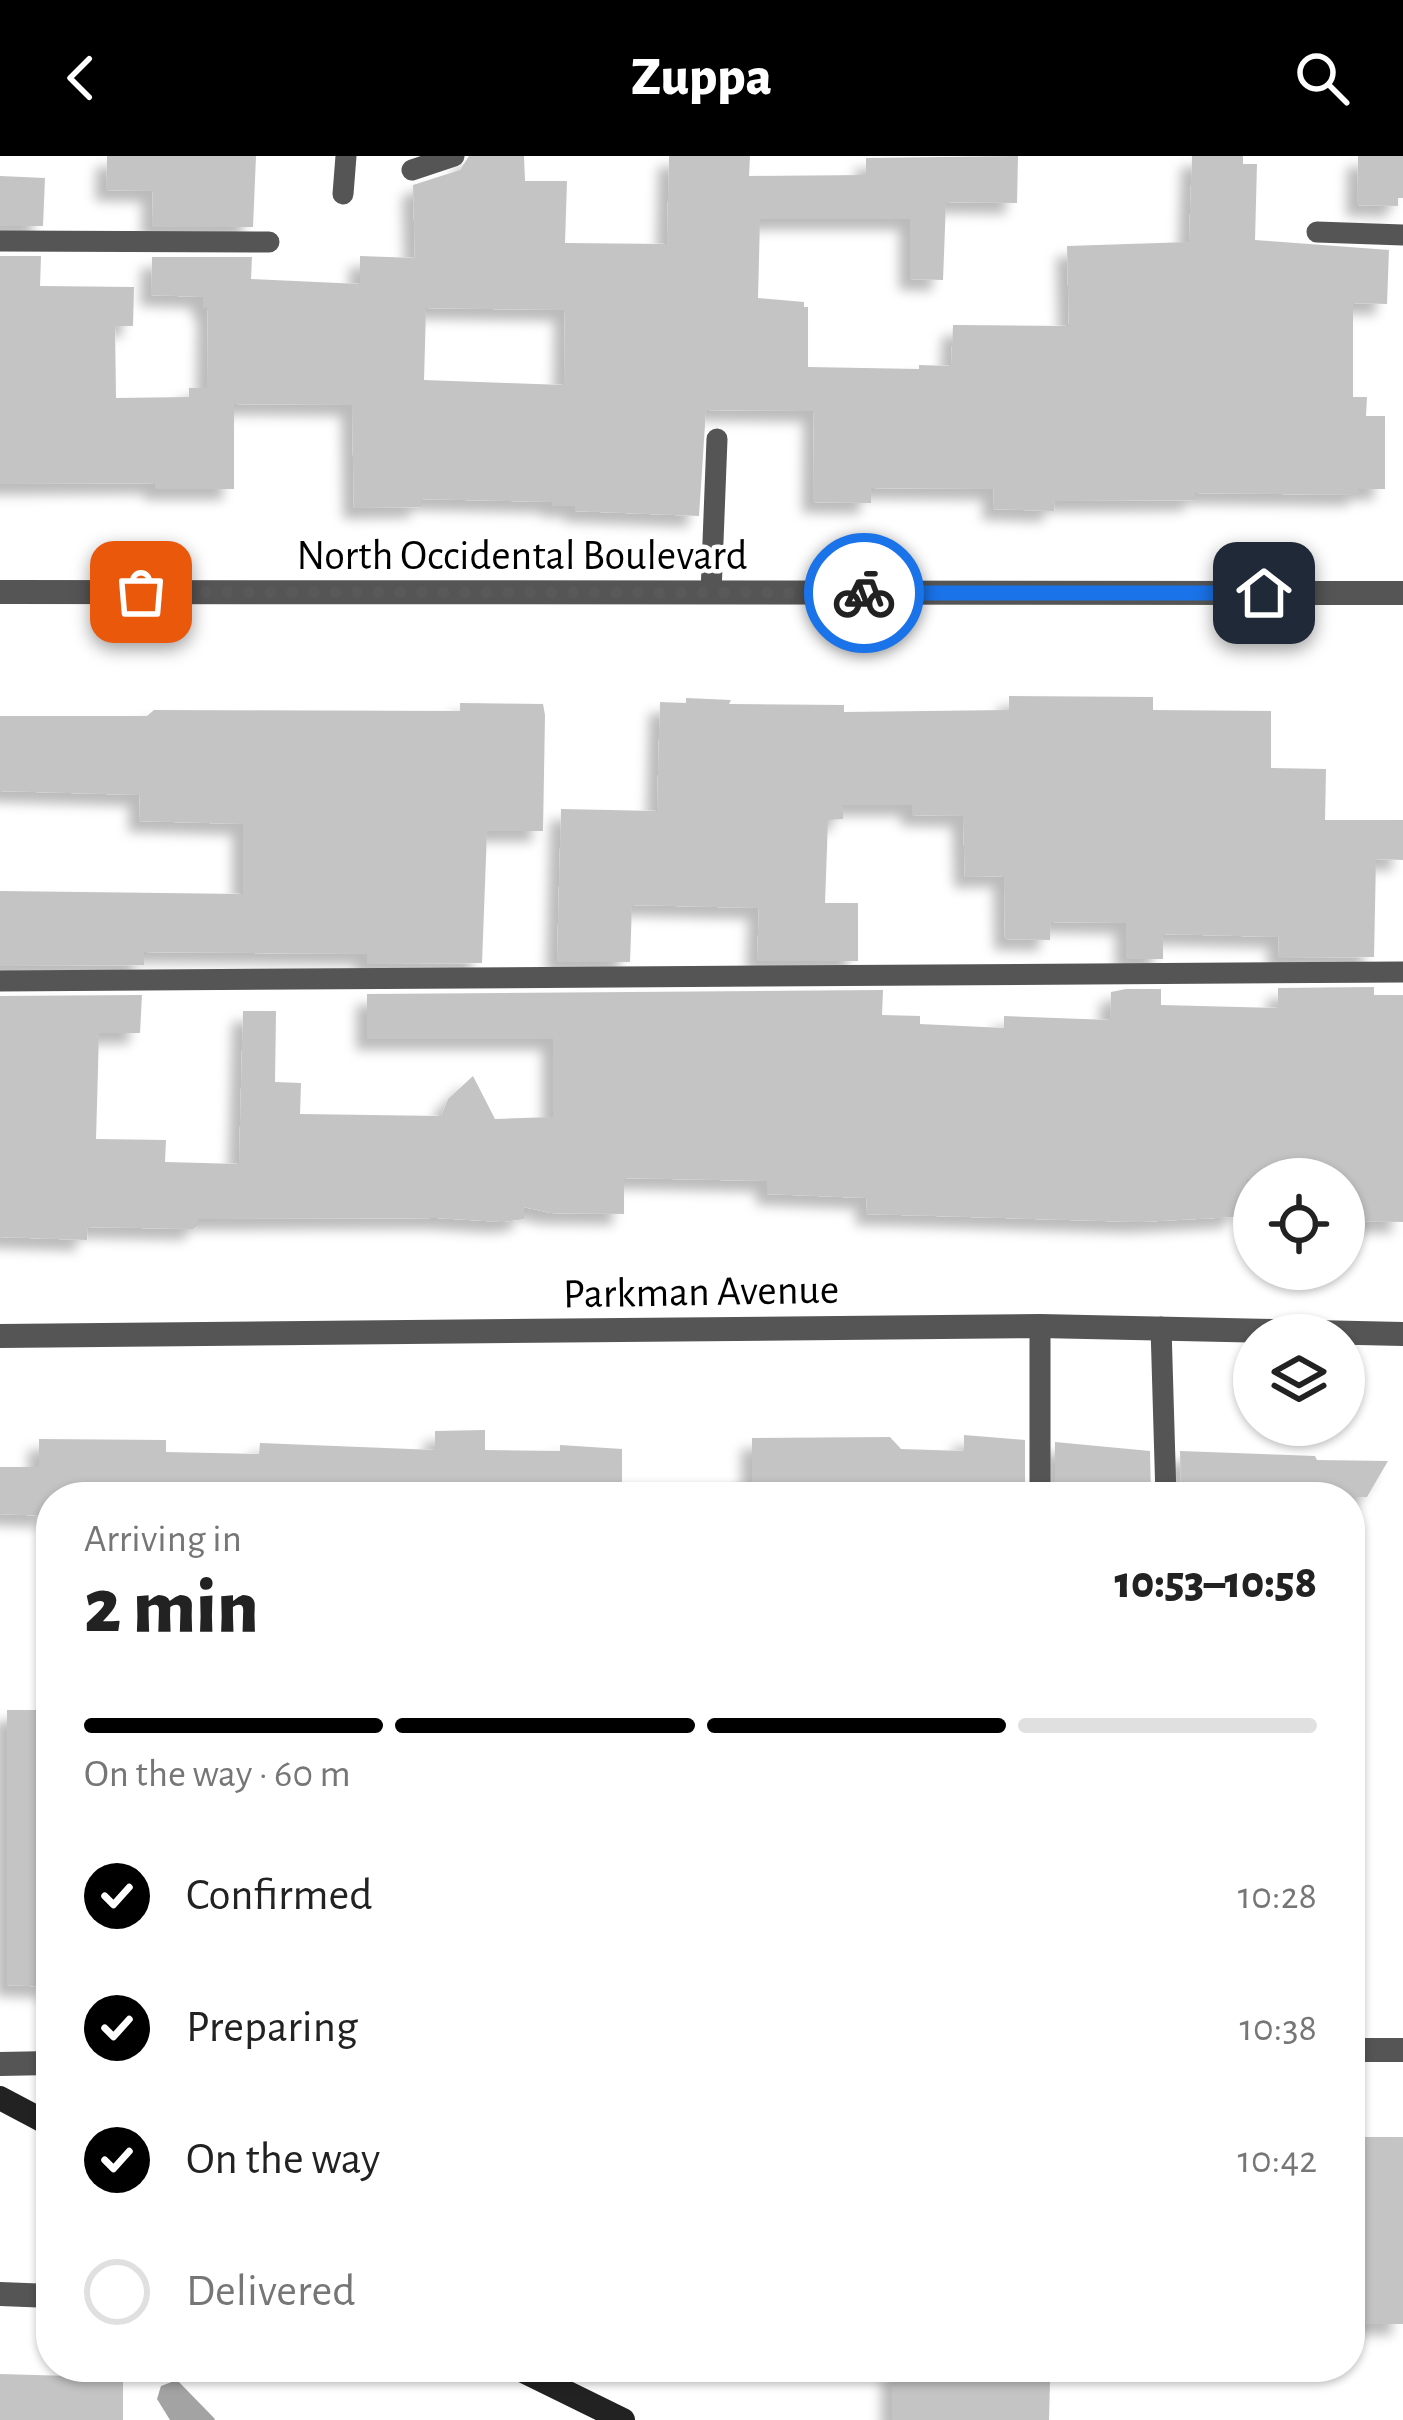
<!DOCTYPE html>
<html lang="en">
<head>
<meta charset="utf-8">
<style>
	:root { --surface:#fff; --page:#f2f2f2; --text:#222; --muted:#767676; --line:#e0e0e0; --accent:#000 }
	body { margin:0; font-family:"Alegreya Sans",sans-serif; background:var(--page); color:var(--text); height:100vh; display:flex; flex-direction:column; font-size:45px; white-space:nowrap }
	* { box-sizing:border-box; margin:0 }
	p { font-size:39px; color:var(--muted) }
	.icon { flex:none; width:66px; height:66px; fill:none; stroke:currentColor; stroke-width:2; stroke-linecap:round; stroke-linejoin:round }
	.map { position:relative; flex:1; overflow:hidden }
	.panel { position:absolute; left:36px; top:1326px; width:1329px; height:900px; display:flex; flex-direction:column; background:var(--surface); border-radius:48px; box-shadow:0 3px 9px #0004 }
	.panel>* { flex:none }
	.buttons { position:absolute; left:1233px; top:1002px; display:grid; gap:24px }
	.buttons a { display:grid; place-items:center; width:132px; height:132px; border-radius:50%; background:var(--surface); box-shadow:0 3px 9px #0004; font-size:60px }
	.pin { position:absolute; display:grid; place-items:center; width:102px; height:102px; color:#fff; margin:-51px; border-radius:24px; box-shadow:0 6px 18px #0006 }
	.courier { position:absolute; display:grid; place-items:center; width:120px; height:120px; margin:-60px; border:9px solid #1a73e8; border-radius:50%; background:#fff; color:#222; box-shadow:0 3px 15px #0007 }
	.summary em { font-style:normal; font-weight:800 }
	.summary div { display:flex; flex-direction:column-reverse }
	.summary { display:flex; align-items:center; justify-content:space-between; height:204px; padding:0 48px }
	h1 { font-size:78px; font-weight:800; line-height:90px }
	.bar { display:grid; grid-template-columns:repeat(4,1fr); gap:18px 12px; align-content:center; height:144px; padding:0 48px }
	.bar i { height:15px; border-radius:9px; background:var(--line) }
	.bar .current { background:var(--accent) }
	.bar p { grid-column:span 4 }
	ol { padding:0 48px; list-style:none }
	li { display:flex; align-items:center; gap:36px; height:132px }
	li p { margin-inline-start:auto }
	li .icon { padding:12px; border-radius:50%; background:var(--accent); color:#fff; stroke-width:4 }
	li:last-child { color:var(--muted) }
	li i { width:66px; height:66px; border:6px solid var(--line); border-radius:50% }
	header { display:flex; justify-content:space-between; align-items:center; height:156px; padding:0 48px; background:var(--accent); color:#fff; font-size:54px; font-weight:800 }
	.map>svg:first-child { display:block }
	.water { fill:#a3a3a3 }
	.building { fill:#c4c4c4; fill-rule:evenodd; filter:url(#shadow) }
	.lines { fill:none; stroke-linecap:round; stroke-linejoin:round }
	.lane { stroke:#555; stroke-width:21 }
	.street { stroke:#555; stroke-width:24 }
	.secondary { stroke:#222; stroke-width:24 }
	.done { stroke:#595959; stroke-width:12; stroke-dasharray:0 21.6 }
	.route { stroke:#1a73e8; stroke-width:15 }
	.labels { text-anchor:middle; stroke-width:9; stroke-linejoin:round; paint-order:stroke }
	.street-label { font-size:42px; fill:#000; stroke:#fff }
</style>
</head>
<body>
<header><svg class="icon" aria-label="back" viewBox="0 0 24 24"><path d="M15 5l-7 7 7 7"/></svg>Zuppa<svg class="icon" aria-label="search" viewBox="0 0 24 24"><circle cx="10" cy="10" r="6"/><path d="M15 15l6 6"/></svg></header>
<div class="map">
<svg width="1403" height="2264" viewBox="0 0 1403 2264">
	<defs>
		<filter id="shadow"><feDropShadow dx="-11" dy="11" stdDeviation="6" flood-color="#0004"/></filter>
	</defs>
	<rect width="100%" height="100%" fill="#fff"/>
	<path class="water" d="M 177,2224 L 214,2262 L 215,2264 L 170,2264 L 157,2243 L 161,2230 Z"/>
	<path class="building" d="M 107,0 L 256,0 L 253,71 L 152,71 L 153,35 L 106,34 Z
		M 469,0 L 524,0 L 525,25 L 567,25 L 565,87 L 667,88 L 669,0 L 750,0 L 749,20 L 866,19 L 866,2 L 1018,0 L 1017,47 L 946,46 L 943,124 L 910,123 L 910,63 L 760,63 L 758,142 L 804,146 L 804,151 L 808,151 L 808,211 L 919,213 L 919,209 L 951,210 L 953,169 L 1069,170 L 1067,90 L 1189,86 L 1192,0 L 1243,0 L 1243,8 L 1257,8 L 1255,84 L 1389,94 L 1387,148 L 1353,147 L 1353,241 L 1367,241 L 1366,260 L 1385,260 L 1385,333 L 1359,333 L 1359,339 L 1195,337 L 1195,344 L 1055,345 L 1054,355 L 993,353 L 994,333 L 871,332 L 871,347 L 813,346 L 814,255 L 706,254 L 699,360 L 575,355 L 575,350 L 552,350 L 552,346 L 421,343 L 421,351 L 354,352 L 352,249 L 234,248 L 234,333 L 155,333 L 155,327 L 0,328 L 0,100 L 41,100 L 40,130 L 134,131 L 133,170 L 115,170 L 116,242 L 189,241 L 189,232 L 207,232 L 208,152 L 203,152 L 203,141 L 151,139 L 152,101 L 252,101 L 251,123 L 360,128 L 360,100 L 415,102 L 413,29 L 460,14 ZM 426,152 L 565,154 L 564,229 L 424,224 Z
		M 1358,0 L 1403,0 L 1403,42 L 1398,42 L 1398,50 L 1357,49 Z
		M 0,20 L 45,22 L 43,70 L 0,70 Z
		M 1009,540 L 1153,541 L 1153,554 L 1271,555 L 1271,612 L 1326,613 L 1325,664 L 1403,664 L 1403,704 L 1376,703 L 1374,801 L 1278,802 L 1279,781 L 1163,778 L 1163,803 L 1126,803 L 1126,767 L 1051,766 L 1050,784 L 1005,783 L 1004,720 L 965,721 L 963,660 L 912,659 L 912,649 L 843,649 L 843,663 L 828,664 L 825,747 L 858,747 L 858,805 L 757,805 L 759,752 L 632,749 L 630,806 L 557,806 L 561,653 L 657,655 L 660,546 L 686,547 L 686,542 L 731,544 L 729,548 L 844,549 L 844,556 L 1009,554 Z
		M 460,547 L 543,548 L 545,559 L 543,675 L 487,675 L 482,807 L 367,808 L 367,798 L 144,796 L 144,809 L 0,810 L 0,735 L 243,738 L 243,668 L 139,665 L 140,639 L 0,635 L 0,560 L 147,560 L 154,554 L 460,555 Z
		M 1374,831 L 1374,839 L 1403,839 L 1403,1066 L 1344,1065 L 1344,1023 L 1246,1023 L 1245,1053 L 1236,1053 L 1235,1061 L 1139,1066 L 866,1058 L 867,1042 L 767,1038 L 767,1025 L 624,1022 L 624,1058 L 551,1057 L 524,1051 L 524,1063 L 502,1066 L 437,1062 L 198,1063 L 198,1070 L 193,1073 L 88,1071 L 87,1084 L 0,1081 L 0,840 L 142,839 L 140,877 L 99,877 L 96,983 L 166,984 L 165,1006 L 239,1008 L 243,855 L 276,855 L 275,926 L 301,927 L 300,958 L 441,960 L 448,943 L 473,920 L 495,963 L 553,961 L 553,883 L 367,883 L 367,838 L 883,834 L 882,859 L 920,860 L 920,868 L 1004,872 L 1004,860 L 1110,864 L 1111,836 L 1126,833 L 1161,833 L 1161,849 L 1278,852 L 1278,832 Z
		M 485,1274 L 485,1294 L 560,1295 L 560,1289 L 622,1293 L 622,1341 L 51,1341 L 51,1360 L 0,1358 L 0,1311 L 39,1311 L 39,1283 L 166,1284 L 166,1296 L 259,1298 L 260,1287 L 435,1294 L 435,1275 Z
		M 964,1279 L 1025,1284 L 1025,1341 L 752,1341 L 752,1282 L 890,1281 L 901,1293 L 964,1295 Z
		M 1055,1286 L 1150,1295 L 1151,1341 L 1055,1341 Z
		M 1180,1295 L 1315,1300 L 1317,1304 L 1388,1305 L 1367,1341 L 1181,1341 Z
		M 7,1554 L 51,1554 L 51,1831 L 7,1829 Z
		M 1365,1981 L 1403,1981 L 1403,2168 L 1357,2168 L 1361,1993 L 1365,1993 Z
		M 892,2211 L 956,2211 L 956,2224 L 1050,2225 L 1049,2264 L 892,2264 Z
		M 69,2212 L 123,2212 L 123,2264 L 0,2264 L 0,2218 L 69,2220 Z"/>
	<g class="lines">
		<path class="lane" d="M 412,14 L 454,0
			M 343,38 L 346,0
			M 1317,76 L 1403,79
			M 0,85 L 269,86
			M 711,437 L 717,283
			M 0,825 L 1403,816
			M 1040,1170 L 1040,1341
			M 1161,1171 L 1166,1341"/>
		<path class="street" d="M 0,436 L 1403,437
			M 0,1180 L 1040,1170 L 1403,1178
			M 1350,1894 L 1403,1894
			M 0,1908 L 51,1907
			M 0,2138 L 51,2140"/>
		<path class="secondary" d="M 0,1942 L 51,1969
			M 515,2211 L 623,2264"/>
	</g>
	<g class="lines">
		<path class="done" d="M 141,436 L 864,437"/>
		<path class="route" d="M 864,437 L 1264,437"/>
	</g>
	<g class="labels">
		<g class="street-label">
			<text x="522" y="413">North Occidental Boulevard</text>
			<text transform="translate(701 1134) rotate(-1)" y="15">Parkman Avenue</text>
		</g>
	</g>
</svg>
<div class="buttons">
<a><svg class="icon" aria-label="locate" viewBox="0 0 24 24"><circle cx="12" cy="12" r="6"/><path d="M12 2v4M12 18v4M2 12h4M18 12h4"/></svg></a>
<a><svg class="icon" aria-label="layers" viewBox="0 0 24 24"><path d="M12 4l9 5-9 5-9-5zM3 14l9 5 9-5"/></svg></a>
</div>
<div class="pin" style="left:141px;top:436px;background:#ea580c"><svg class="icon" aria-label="bag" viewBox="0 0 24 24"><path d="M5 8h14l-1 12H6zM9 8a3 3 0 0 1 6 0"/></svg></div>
<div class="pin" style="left:1264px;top:437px;background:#1f2937"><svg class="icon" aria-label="home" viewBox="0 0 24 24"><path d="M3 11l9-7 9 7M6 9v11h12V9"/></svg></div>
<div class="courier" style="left:864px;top:437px"><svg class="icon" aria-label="bike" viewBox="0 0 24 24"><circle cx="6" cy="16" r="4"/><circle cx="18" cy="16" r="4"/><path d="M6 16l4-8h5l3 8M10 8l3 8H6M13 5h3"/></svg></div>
<section class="panel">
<div class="summary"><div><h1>2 min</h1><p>Arriving in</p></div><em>10:53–10:58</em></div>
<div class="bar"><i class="current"></i><i class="current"></i><i class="current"></i><i></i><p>On the way · 60 m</p></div>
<ol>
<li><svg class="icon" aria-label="check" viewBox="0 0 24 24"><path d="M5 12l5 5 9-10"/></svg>Confirmed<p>10:28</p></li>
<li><svg class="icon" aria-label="check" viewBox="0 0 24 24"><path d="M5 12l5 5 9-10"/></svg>Preparing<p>10:38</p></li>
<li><svg class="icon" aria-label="check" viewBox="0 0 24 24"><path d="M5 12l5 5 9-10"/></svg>On the way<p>10:42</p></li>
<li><i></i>Delivered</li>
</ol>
</section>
</div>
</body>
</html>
